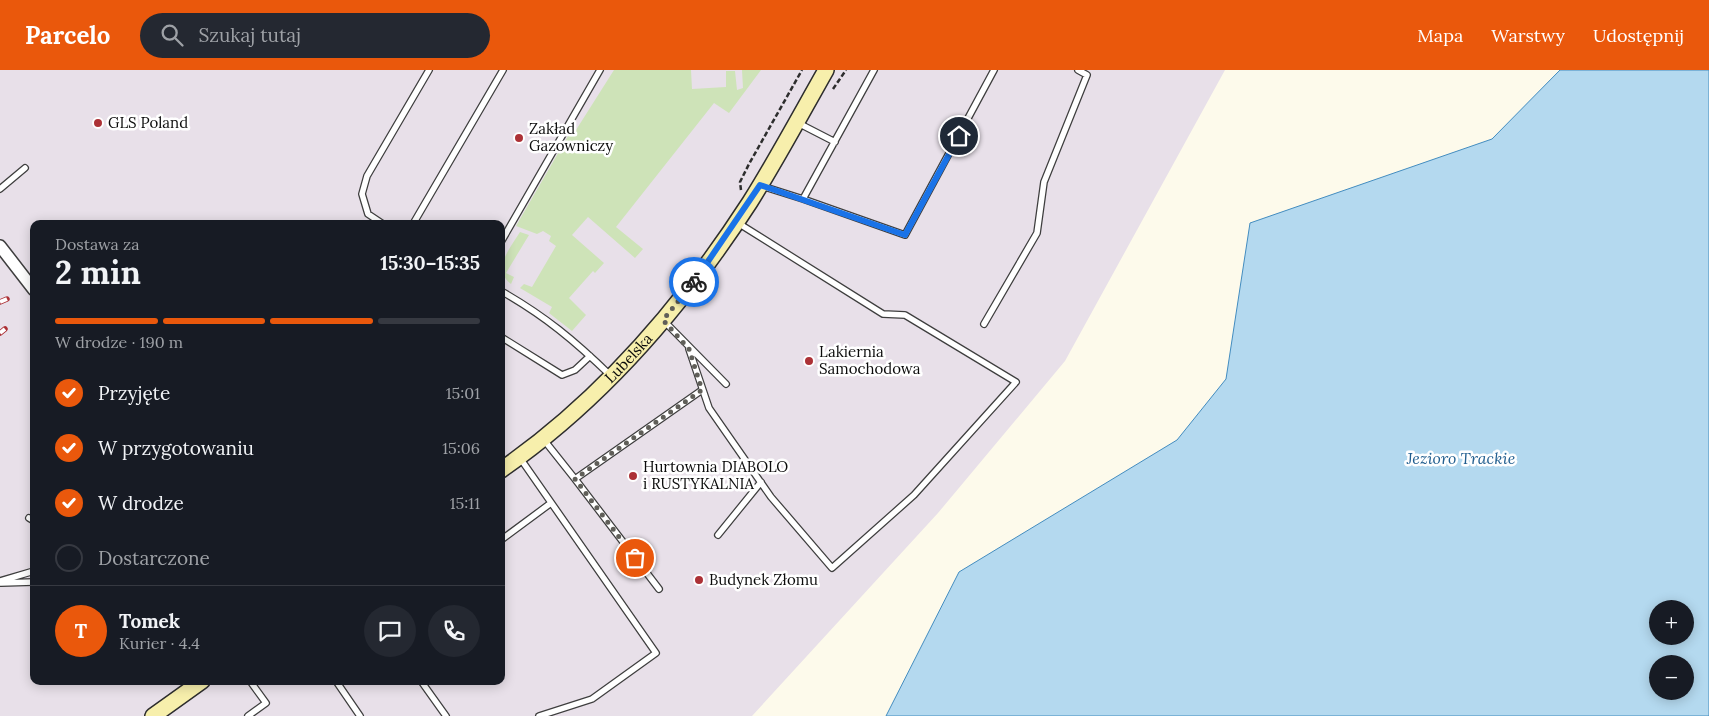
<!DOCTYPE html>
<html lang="pl">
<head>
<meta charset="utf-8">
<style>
	:root { --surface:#171b24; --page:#242831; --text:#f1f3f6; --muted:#9ea1a6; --line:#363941; --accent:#ea580c }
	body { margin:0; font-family:Lora,serif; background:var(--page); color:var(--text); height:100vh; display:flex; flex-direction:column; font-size:19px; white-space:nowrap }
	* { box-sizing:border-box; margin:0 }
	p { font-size:16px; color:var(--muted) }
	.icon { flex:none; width:28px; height:28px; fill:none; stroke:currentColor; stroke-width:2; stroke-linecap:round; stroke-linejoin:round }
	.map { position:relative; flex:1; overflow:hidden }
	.sheet { position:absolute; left:30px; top:150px; width:475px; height:465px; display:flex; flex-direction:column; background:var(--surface); border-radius:10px; box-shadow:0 2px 12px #0003 }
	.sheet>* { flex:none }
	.controls { position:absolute; left:1649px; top:530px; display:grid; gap:10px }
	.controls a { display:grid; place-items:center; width:45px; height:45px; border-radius:50%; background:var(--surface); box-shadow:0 2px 12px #0003; font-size:25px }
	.pin { position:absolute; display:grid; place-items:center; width:42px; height:42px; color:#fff; margin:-21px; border:2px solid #fff; border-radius:50%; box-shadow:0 1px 5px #0007 }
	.courier { position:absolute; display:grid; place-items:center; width:50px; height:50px; margin:-25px; border:4px solid #1a73e8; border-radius:50%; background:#fff; color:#222; box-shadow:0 1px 6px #0007 }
	.headline em { font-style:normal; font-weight:700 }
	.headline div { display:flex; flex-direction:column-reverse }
	.headline { display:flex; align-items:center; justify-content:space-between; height:85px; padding:0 25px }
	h1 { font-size:32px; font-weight:700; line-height:38px }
	.bar { display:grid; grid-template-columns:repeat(4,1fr); gap:8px 5px; align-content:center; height:60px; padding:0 25px }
	.bar i { height:6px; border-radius:4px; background:var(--line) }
	.bar .current { background:var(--accent) }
	.bar p { grid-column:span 4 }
	.line { display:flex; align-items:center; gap:12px; padding:0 25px; border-top:1px solid var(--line) }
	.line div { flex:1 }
	.round { display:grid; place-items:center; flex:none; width:52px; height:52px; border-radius:26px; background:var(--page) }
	ol { padding:0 25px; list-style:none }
	li { display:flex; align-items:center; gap:15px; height:55px }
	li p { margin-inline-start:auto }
	li .icon { padding:5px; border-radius:50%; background:var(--accent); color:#fff; stroke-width:4 }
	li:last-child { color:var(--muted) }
	li i { width:28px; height:28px; border:2px solid var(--line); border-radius:50% }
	header { display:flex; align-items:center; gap:30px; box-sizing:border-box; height:70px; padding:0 25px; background:var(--accent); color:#fff }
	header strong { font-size:24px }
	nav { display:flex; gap:28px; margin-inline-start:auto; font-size:18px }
	.search { width:350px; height:45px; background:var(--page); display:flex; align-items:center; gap:12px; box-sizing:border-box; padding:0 18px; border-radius:28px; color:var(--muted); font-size:19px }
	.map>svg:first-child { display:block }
	.industrial { fill:#e8e0e9; fill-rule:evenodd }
	.green { fill:#cee3b8 }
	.water { fill:#b4d9ef; stroke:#438cbf; fill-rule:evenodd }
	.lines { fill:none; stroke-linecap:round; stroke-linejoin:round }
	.lane-casing { stroke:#3e3e3e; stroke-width:8 }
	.street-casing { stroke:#3e3e3e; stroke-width:14 }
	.secondary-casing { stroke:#2d2d2d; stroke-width:18 }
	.path { stroke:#2d2d2d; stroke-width:2.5; stroke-dasharray:5 2.5; stroke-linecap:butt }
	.lane { stroke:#fff; stroke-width:5.5 }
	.street { stroke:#fff; stroke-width:11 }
	.secondary { stroke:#f7efac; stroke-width:15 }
	.rail-casing { stroke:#ac3136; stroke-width:5.5 }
	.rail { stroke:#fff; stroke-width:4; stroke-dasharray:11; stroke-linecap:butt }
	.done { stroke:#605f59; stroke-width:5; stroke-dasharray:0 9 }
	.route { stroke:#1a73e8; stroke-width:6 }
	.poi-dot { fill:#ac3136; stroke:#fff; stroke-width:2 }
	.labels { text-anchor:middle; stroke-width:5; stroke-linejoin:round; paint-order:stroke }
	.poi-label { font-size:15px; fill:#0b0b0b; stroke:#fff; text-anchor:start }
	.street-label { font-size:15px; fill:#0b0b0b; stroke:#fff }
	.water-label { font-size:16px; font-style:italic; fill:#215e8f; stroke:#fff }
</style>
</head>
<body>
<header>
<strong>Parcelo</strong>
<div class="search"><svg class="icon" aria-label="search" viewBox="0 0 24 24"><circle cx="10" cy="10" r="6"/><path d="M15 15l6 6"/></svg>Szukaj tutaj</div>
<nav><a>Mapa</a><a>Warstwy</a><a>Udostępnij</a></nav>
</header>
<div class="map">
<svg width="1709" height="646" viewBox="0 0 1709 646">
	<rect width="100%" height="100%" fill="#fdfaeb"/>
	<path class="industrial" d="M 0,0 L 1225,0 L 1065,291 L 938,443 L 752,646 L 0,646 ZM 34,154 L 501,154 L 501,611 L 34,611 Z"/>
	<path class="green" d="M 614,0 L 691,0 L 692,19 L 726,17 L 726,1 L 735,1 L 737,20 L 743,18 L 742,0 L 761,0 L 729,43 L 714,33 L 616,157 L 643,179 L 635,188 L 588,147 L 572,165 L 604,193 L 595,203 L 593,201 L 569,228 L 586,245 L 572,261 L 549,243 L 552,237 L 520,218 L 524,214 L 532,217 L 556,176 L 549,171 L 551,166 L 543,161 L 537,164 L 516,156 L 572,59 L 576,60 Z
		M 520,162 L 529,165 L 506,203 L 514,207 L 511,214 C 491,199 511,177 520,162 Z"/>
	<path class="water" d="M 1560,0 L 1709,0 L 1709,646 L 886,646 L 959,502 L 1177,370 L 1226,309 L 1250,153 L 1492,69 ZM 1658,539 L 1685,539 L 1685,566 L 1658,566 ZM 1658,594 L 1685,594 L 1685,621 L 1658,621 Z"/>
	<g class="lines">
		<defs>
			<path id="lane" d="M 798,53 L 835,72
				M 762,116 L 803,129 L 874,0
				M 0,119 L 25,98
				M 803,129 L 905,165 L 994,0
				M 383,154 L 368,144 L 362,124 L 367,106 L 429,0
				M 413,154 L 503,0
				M 501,172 L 600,0
				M 501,221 C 545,246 575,271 611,306
				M 663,250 L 726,314
				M 984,254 L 1037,163 L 1044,112 L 1087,5 L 1078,0
				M 501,267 L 562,305 L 575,300 L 590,286
				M 689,279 L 709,338 L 771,427 L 832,498 L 914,425 L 1016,312 L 905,245 L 883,244 L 738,153
				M 544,370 L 575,409 L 702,320
				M 520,388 L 656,583 L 592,629 L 539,646
				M 575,409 L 659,519
				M 29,448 L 34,451
				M 718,465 L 761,412
				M 501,470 L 551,433
				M 0,511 L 34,501
				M 1,513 L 34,512
				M 336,611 L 360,646
				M 421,611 L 446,646
				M 248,646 L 266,633 L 250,611"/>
			<path id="street" d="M 0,176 L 34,220"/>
			<g id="secondary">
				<path id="s1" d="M 501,400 C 602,330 684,234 750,132 C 777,89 801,44 826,0"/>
				<path d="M 153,646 L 202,611"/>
			</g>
		</defs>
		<use href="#lane" class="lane-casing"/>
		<use href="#street" class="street-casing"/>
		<use href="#secondary" class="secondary-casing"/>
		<path class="path" d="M 833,19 L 846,0
			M 741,120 L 740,112 L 749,94 L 802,0"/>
		<use href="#lane" class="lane"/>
		<use href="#street" class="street"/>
		<use href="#secondary" class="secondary"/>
		<defs>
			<path id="rail" d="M 0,232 L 7,229
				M 0,263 L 5,259"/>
		</defs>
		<use href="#rail" class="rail-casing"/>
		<use href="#rail" class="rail"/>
	</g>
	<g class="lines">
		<path class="done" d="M 635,488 L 575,409 L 702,320 L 689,279 L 663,250 L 694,212"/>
		<path class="route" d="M 694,212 L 760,115 L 905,165 L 959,66"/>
	</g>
	<g class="poi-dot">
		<circle cx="98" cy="53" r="5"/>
		<circle cx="519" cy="68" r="5"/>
		<circle cx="809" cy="291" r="5"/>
		<circle cx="633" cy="406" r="5"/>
		<circle cx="699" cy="510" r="5"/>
	</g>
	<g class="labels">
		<g class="poi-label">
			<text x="108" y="58">GLS Poland</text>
			<text x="529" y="64">Zakład<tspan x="529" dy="17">Gazowniczy</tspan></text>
			<text x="819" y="287">Lakiernia<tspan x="819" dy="17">Samochodowa</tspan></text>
			<text x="643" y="402">Hurtownia DIABOLO<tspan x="643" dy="17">i RUSTYKALNIA</tspan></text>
			<text x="709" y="515">Budynek Złomu</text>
		</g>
		<g class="street-label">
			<text dy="5" stroke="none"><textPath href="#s1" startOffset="170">Lubelska</textPath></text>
		</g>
		<g class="water-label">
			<text x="1461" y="394">Jezioro Trackie</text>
		</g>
	</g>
</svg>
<div class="controls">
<a>+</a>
<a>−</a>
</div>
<div class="pin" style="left:635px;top:488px;background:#ea580c"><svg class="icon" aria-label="bag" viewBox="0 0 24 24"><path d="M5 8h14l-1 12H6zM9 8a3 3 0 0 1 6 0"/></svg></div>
<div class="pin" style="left:959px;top:66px;background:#1f2937"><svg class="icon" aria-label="home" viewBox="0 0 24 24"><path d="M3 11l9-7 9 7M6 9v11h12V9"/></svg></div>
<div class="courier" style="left:694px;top:212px"><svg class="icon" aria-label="bike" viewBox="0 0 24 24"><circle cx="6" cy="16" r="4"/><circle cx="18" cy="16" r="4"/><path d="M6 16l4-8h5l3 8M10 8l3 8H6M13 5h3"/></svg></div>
<section class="sheet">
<div class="headline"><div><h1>2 min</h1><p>Dostawa za</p></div><em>15:30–15:35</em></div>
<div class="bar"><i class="current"></i><i class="current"></i><i class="current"></i><i></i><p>W drodze · 190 m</p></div>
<ol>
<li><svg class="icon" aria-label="check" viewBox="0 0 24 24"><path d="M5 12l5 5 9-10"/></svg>Przyjęte<p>15:01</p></li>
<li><svg class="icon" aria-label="check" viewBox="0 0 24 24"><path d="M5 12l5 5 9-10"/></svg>W przygotowaniu<p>15:06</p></li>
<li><svg class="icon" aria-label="check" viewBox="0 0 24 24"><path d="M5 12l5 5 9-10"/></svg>W drodze<p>15:11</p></li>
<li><i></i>Dostarczone</li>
</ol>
<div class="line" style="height:90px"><b class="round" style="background:var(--accent);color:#fff">T</b><div><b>Tomek</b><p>Kurier · 4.4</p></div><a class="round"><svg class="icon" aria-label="chat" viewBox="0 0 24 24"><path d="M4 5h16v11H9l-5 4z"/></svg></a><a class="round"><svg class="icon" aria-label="phone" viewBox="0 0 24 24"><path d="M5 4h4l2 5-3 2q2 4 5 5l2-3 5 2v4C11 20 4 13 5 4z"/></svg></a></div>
</section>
</div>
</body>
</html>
